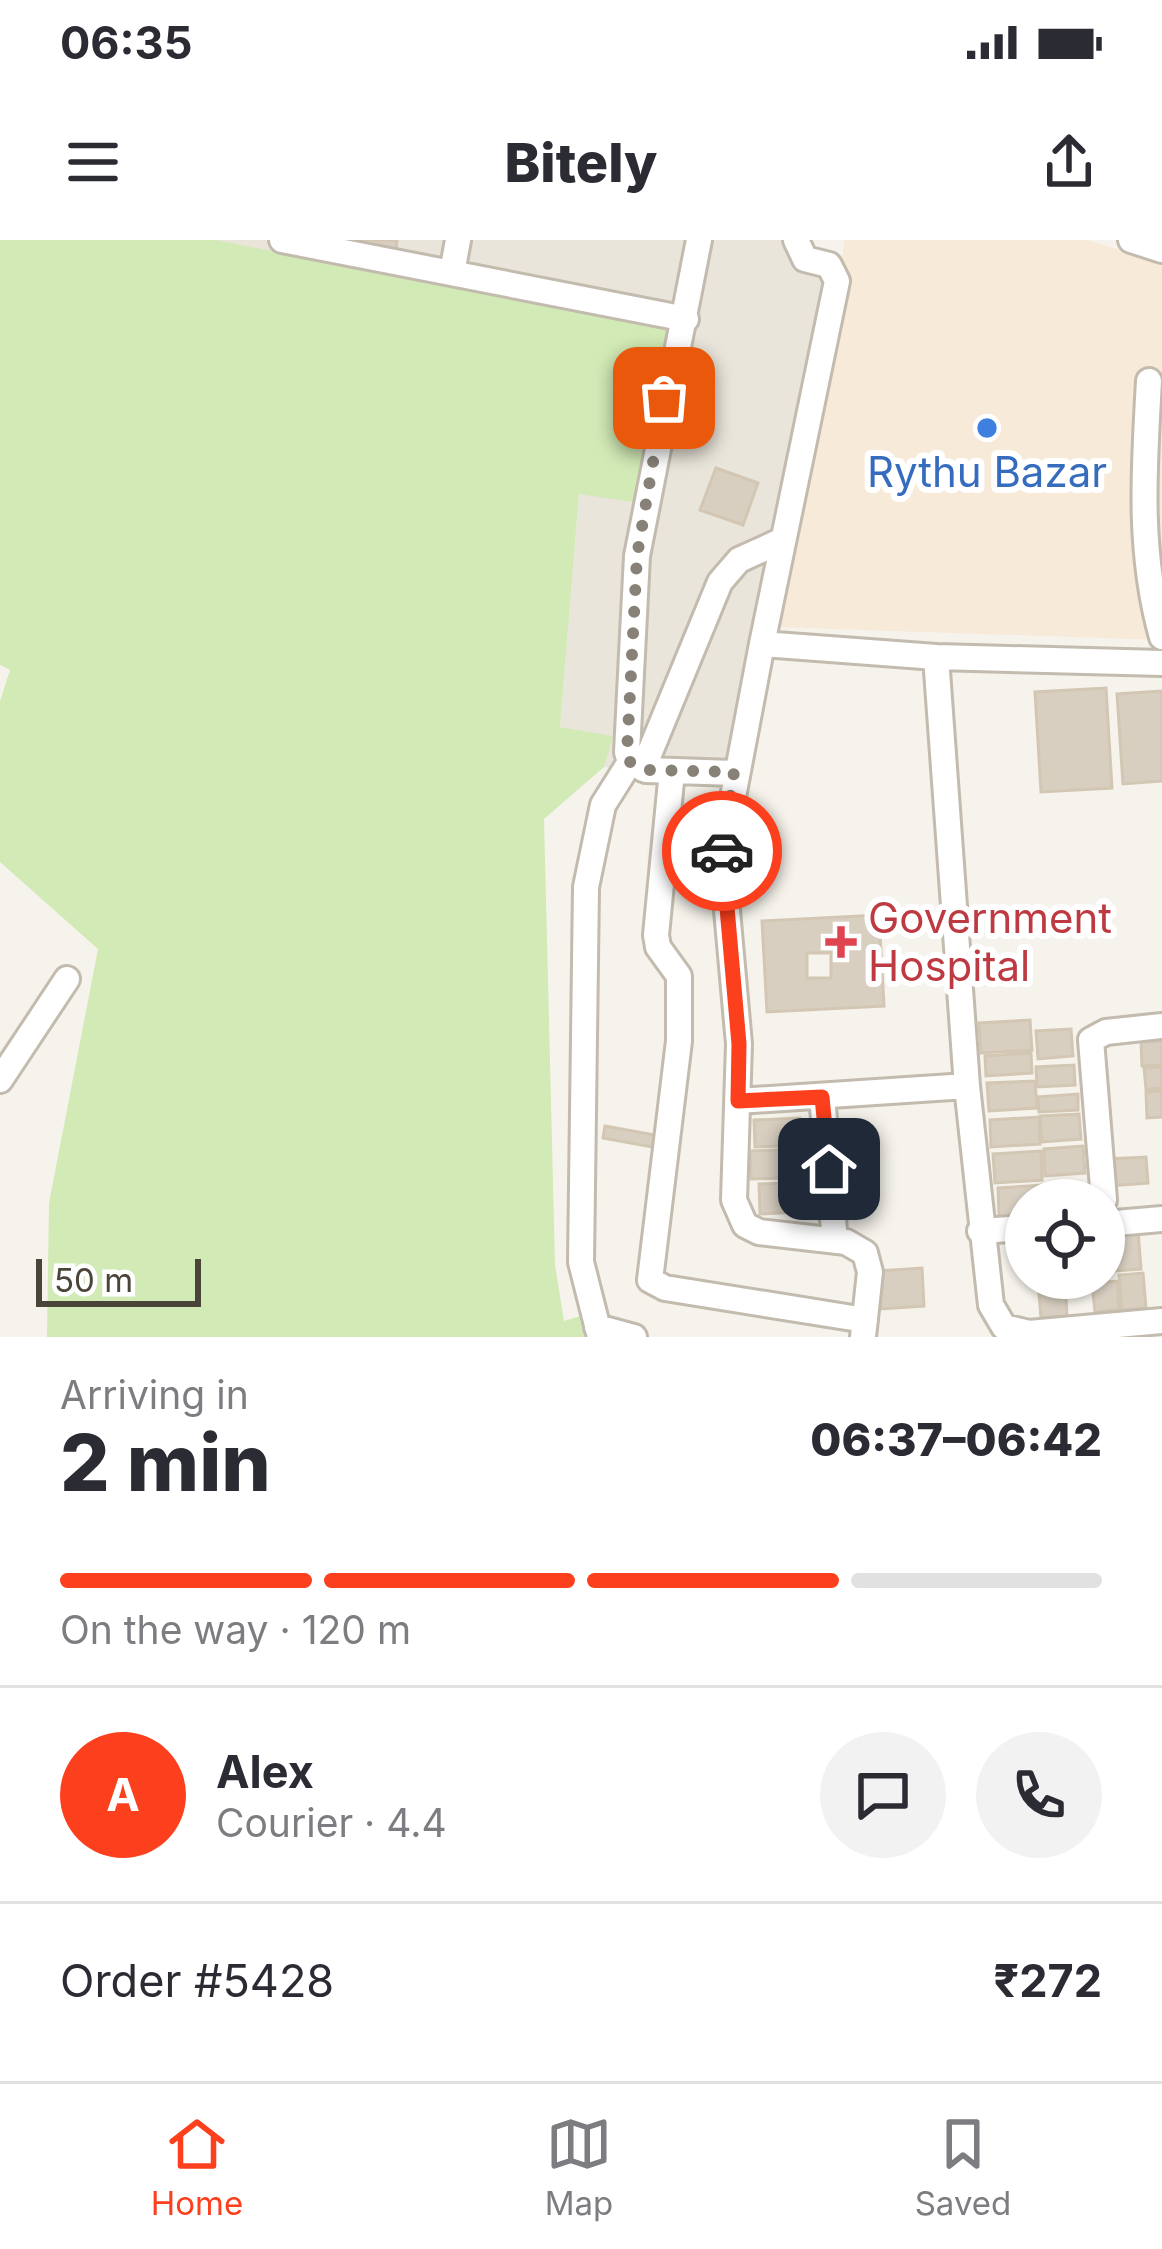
<!DOCTYPE html>
<html lang="en">
<head>
<meta charset="utf-8">
<style>
	:root { --surface:#fff; --page:#f2f2f3; --text:#2b2b33; --muted:#7c7c81; --line:#e1e1e2; --accent:#fc3f1d }
	body { margin:0; font-family:Inter,sans-serif; background:var(--page); color:var(--text); height:100vh; display:flex; flex-direction:column; font-size:45px; white-space:nowrap }
	* { box-sizing:border-box; margin:0 }
	p { font-size:39px; color:var(--muted) }
	.icon { flex:none; width:66px; height:66px; fill:none; stroke:currentColor; stroke-width:2; stroke-linecap:round; stroke-linejoin:round }
	.map { position:relative; height:1097px; overflow:hidden }
	.panel { display:flex; flex-direction:column; background:var(--surface); flex:1 }
	.panel>* { flex:none }
	.buttons { position:absolute; left:1005px; top:939px; display:grid; gap:24px }
	.buttons a { display:grid; place-items:center; width:120px; height:120px; border-radius:50%; background:var(--surface); box-shadow:0 3px 9px #0004; font-size:60px }
	.scale { position:absolute; left:36px; bottom:30px; width:165px; box-sizing:border-box; padding-left:12px; border:6px solid #4b4439; border-top:0; font-size:33px; line-height:42px; white-space:nowrap; color:#4b4439; -webkit-text-stroke:9px #fff; paint-order:stroke }
	.pin { position:absolute; display:grid; place-items:center; width:102px; height:102px; color:#fff; margin:-51px; border-radius:24px; box-shadow:0 6px 18px #0006 }
	.courier { position:absolute; display:grid; place-items:center; width:120px; height:120px; margin:-60px; border:9px solid #fc3f1d; border-radius:50%; background:#fff; color:#222; box-shadow:0 3px 15px #0007 }
	.summary em { font-style:normal; font-weight:800 }
	.summary div { display:flex; flex-direction:column-reverse }
	.summary { display:flex; align-items:center; justify-content:space-between; height:204px; padding:0 60px }
	h1 { font-size:78px; font-weight:800; line-height:90px }
	.bar { display:grid; grid-template-columns:repeat(4,1fr); gap:18px 12px; align-content:center; height:144px; padding:0 60px }
	.bar i { height:15px; border-radius:9px; background:var(--line) }
	.bar .on { background:var(--accent) }
	.bar p { grid-column:span 4 }
	.line { display:flex; align-items:center; gap:30px; padding:0 60px; border-top:3px solid var(--line) }
	.line div { flex:1 }
	.round { display:grid; place-items:center; flex:none; width:126px; height:126px; border-radius:63px; background:var(--page) }
	.status { display:flex; justify-content:space-between; align-items:center; height:84px; padding:0 60px; background:var(--surface); direction:ltr }
	.status svg { height:33px; fill:currentColor }
	header { display:flex; justify-content:space-between; align-items:center; height:156px; padding:0 60px; background:var(--surface); font-size:54px; font-weight:800 }
	.dock { display:flex; justify-content:space-around; align-items:center; height:168px; border-top:3px solid var(--line); background:var(--surface); font-size:33px; color:var(--muted) }
	.dock a { display:grid; justify-items:center; gap:6px }
	.dock .on { color:var(--accent) }
	.map>svg:first-child { display:block }
	.residential { fill:#eae5da }
	.commercial { fill:#f7ead8 }
	.green { fill:#d2eab5 }
	.building { fill:#d8cfc1; stroke:#d3c7b4; stroke-width:3; fill-rule:evenodd }
	.lines { fill:none; stroke-linecap:round; stroke-linejoin:round }
	.minor-casing { stroke:#c2bbae; stroke-width:30 }
	.minor { stroke:#fff; stroke-width:24 }
	.done { stroke:#878178; stroke-width:12; stroke-dasharray:0 21.6 }
	.route { stroke:#fc3f1d; stroke-width:15 }
	.shop-dot { fill:#3f7fe0; stroke:#fff; stroke-width:4.5 }
	.health-dot { fill:#e0444e; stroke:#fff; stroke-width:4.5 }
	.labels { text-anchor:middle; stroke-width:12; stroke-linejoin:round; paint-order:stroke }
	.shop-label { font-size:42px; fill:#366cbe; stroke:#fff }
	.health-label { font-size:42px; fill:#be3a42; stroke:#fff; text-anchor:start }
</style>
</head>
<body>
<div class="status"><b>06:35</b><svg viewBox="0 0 49 12"><path d="M0 12V9h3v3zM5 12V6h3v6zM10 12V3h3v9zM15 12V0h3v12zM26 1h20v11H26zM47 4h2v5h-2z"/></svg></div>
<header><svg class="icon" aria-label="menu" viewBox="0 0 24 24"><path d="M4 6h16M4 12h16M4 18h16"/></svg>Bitely<svg class="icon" aria-label="share" viewBox="0 0 24 24"><path d="M12 15V3M7 8l5-5 5 5M5 13v7h14v-7"/></svg></header>
<div class="map">
<svg width="1162" height="1097" viewBox="0 0 1162 1097">
	<rect width="100%" height="100%" fill="#f6f3ec"/>
	<path class="residential" d="M 216,0 L 786,0 L 844,19 L 744,546 L 604,527 L 612,496 L 560,487 L 579,253 L 633,262 Z"/>
	<path class="commercial" d="M 845,0 L 1087,0 L 1162,23 L 1162,400 L 773,387 Z"/>
	<path class="green" d="M 0,0 L 216,0 L 667,90 L 633,262 L 579,254 L 560,487 L 613,496 L 604,527 L 544,579 L 555,1025 L 564,1081 L 584,1075 L 588,1097 L 47,1097 L 49,963 L 98,709 L 0,622 L 0,461 L 10,430 L 0,425 Z"/>
	<path class="building" d="M 361,0 L 397,0 L 396,10 L 360,7 Z
		M 716,228 L 758,243 L 743,285 L 700,270 Z
		M 1106,448 L 1112,548 L 1041,552 L 1035,452 Z
		M 1162,451 L 1162,541 L 1123,544 L 1117,454 Z
		M 879,675 L 884,766 L 767,772 L 762,681 ZM 807,713 L 831,713 L 831,738 L 807,738 Z
		M 1030,780 L 1032,810 L 981,813 L 979,783 Z
		M 1071,789 L 1073,816 L 1038,819 L 1036,791 Z
		M 1162,801 L 1162,825 L 1142,826 L 1141,802 Z
		M 1031,813 L 1032,833 L 986,836 L 985,816 Z
		M 1074,825 L 1075,845 L 1037,847 L 1036,827 Z
		M 1162,827 L 1162,848 L 1146,849 L 1144,828 Z
		M 1035,841 L 1037,868 L 989,871 L 987,843 Z
		M 1162,851 L 1162,877 L 1147,878 L 1146,852 Z
		M 1078,854 L 1078,870 L 1039,872 L 1038,857 Z
		M 1079,874 L 1081,899 L 1042,902 L 1040,876 Z
		M 1039,877 L 1040,904 L 991,907 L 990,880 Z
		M 800,878 L 802,905 L 755,907 L 754,880 Z
		M 605,886 L 660,896 L 658,908 L 603,898 Z
		M 1083,906 L 1085,933 L 1045,936 L 1044,909 Z
		M 809,909 L 810,937 L 751,939 L 750,911 Z
		M 1041,911 L 1042,940 L 995,943 L 993,914 Z
		M 1146,917 L 1148,943 L 1109,946 L 1107,919 Z
		M 812,942 L 813,971 L 760,974 L 759,944 Z
		M 1042,945 L 1043,960 L 1026,960 L 1026,975 L 999,976 L 998,948 Z
		M 1138,990 L 1141,1029 L 1115,1031 L 1112,993 Z
		M 1109,994 L 1112,1031 L 1104,1031 L 1104,995 Z
		M 922,1028 L 924,1066 L 881,1069 L 878,1031 Z
		M 1143,1033 L 1146,1068 L 1122,1070 L 1119,1035 Z
		M 1065,1041 L 1067,1076 L 1041,1078 L 1038,1042 Z
		M 1117,1041 L 1119,1069 L 1095,1072 L 1092,1043 Z"/>
	<g class="lines">
		<defs>
			<path id="minor" d="M 282,0 L 686,79
				M 699,0 L 637,316 L 627,512 L 630,522 L 646,530 L 734,533
				M 1131,0 L 1162,10
				M 452,33 L 458,0
				M 1149,141 C 1144,229 1138,312 1162,397
				M 762,404 L 837,41 L 829,25 L 805,19 L 796,0
				M 936,417 L 967,846 L 991,1065 L 1004,1087 L 1029,1093 L 1162,1081
				M 643,529 L 720,342 L 739,320 L 783,300
				M 672,531 L 656,695 L 658,707 L 679,736 L 679,801 L 650,1040 L 665,1048 L 865,1080
				M 0,840 L 67,739
				M 822,857 L 835,1001
				M 738,861 L 967,846
				M 1104,960 L 1091,800 L 1106,792 L 1162,786
				M 1104,984 L 1162,979
				M 980,991 L 1026,988
				M 597,1087 L 634,1097
				M 600,1097 L 581,1022 L 586,647 L 603,565 L 630,522
				M 863,1097 L 870,1032 L 865,1013 L 846,1002 L 759,992 L 745,985 L 734,960 L 739,804 L 722,615 L 762,404 L 936,417 L 1162,423"/>
		</defs>
		<use href="#minor" class="minor-casing"/>
		<use href="#minor" class="minor"/>
	</g>
	<g class="lines">
		<path class="done" d="M 664,158 L 637,316 L 627,512 L 630,522 L 646,530 L 734,532 L 722,611"/>
		<path class="route" d="M 722,611 L 739,804 L 738,861 L 822,857 L 829,929"/>
	</g>
	<circle class="shop-dot" cx="987" cy="188" r="12"/>
	<path class="health-dot" d="M835 684h12v12h12v12h-12v12h-12v-12h-12v-12h12z"/>
	<g class="labels">
		<g class="shop-label">
			<text x="987" y="247">Rythu Bazar</text>
		</g>
		<g class="health-label">
			<text x="868" y="693">Government<tspan x="868" dy="48">Hospital</tspan></text>
		</g>
	</g>
</svg>
<div class="buttons">
<a><svg class="icon" aria-label="locate" viewBox="0 0 24 24"><circle cx="12" cy="12" r="6"/><path d="M12 2v4M12 18v4M2 12h4M18 12h4"/></svg></a>
</div>
<div class="scale">50 m</div>
<div class="pin" style="left:664px;top:158px;background:#ea580c"><svg class="icon" aria-label="bag" viewBox="0 0 24 24"><path d="M5 8h14l-1 12H6zM9 8a3 3 0 0 1 6 0"/></svg></div>
<div class="pin" style="left:829px;top:929px;background:#1f2937"><svg class="icon" aria-label="home" viewBox="0 0 24 24"><path d="M3 11l9-7 9 7M6 9v11h12V9"/></svg></div>
<div class="courier" style="left:722px;top:611px"><svg class="icon" aria-label="car" viewBox="0 0 24 24"><path d="M5 17H2v-5l4-1 3-4h7l3 4 3 1v5h-3M9 17h6M6 11h13"/><circle cx="7" cy="17" r="2"/><circle cx="17" cy="17" r="2"/></svg></div>
</div>
<section class="panel">
<div class="summary"><div><h1>2 min</h1><p>Arriving in</p></div><em>06:37–06:42</em></div>
<div class="bar"><i class="on"></i><i class="on"></i><i class="on"></i><i></i><p>On the way · 120 m</p></div>
<div class="line" style="height:216px"><b class="round" style="background:var(--accent);color:#fff">A</b><div><b>Alex</b><p>Courier · 4.4</p></div><a class="round"><svg class="icon" aria-label="chat" viewBox="0 0 24 24"><path d="M4 5h16v11H9l-5 4z"/></svg></a><a class="round"><svg class="icon" aria-label="phone" viewBox="0 0 24 24"><path d="M5 4h4l2 5-3 2q2 4 5 5l2-3 5 2v4C11 20 4 13 5 4z"/></svg></a></div>
<div class="line" style="height:156px"><div>Order #5428</div><b>₹272</b></div>
</section>
<nav class="dock">
<a class="on"><svg class="icon" aria-label="home" viewBox="0 0 24 24"><path d="M3 11l9-7 9 7M6 9v11h12V9"/></svg>Home</a>
<a><svg class="icon" aria-label="map" viewBox="0 0 24 24"><path d="M3 6l6-2 6 2 6-2v14l-6 2-6-2-6 2zM9 4v14M15 6v14"/></svg>Map</a>
<a><svg class="icon" aria-label="saved" viewBox="0 0 24 24"><path d="M7 4h10v16l-5-4-5 4z"/></svg>Saved</a>
</nav>
</body>
</html>
